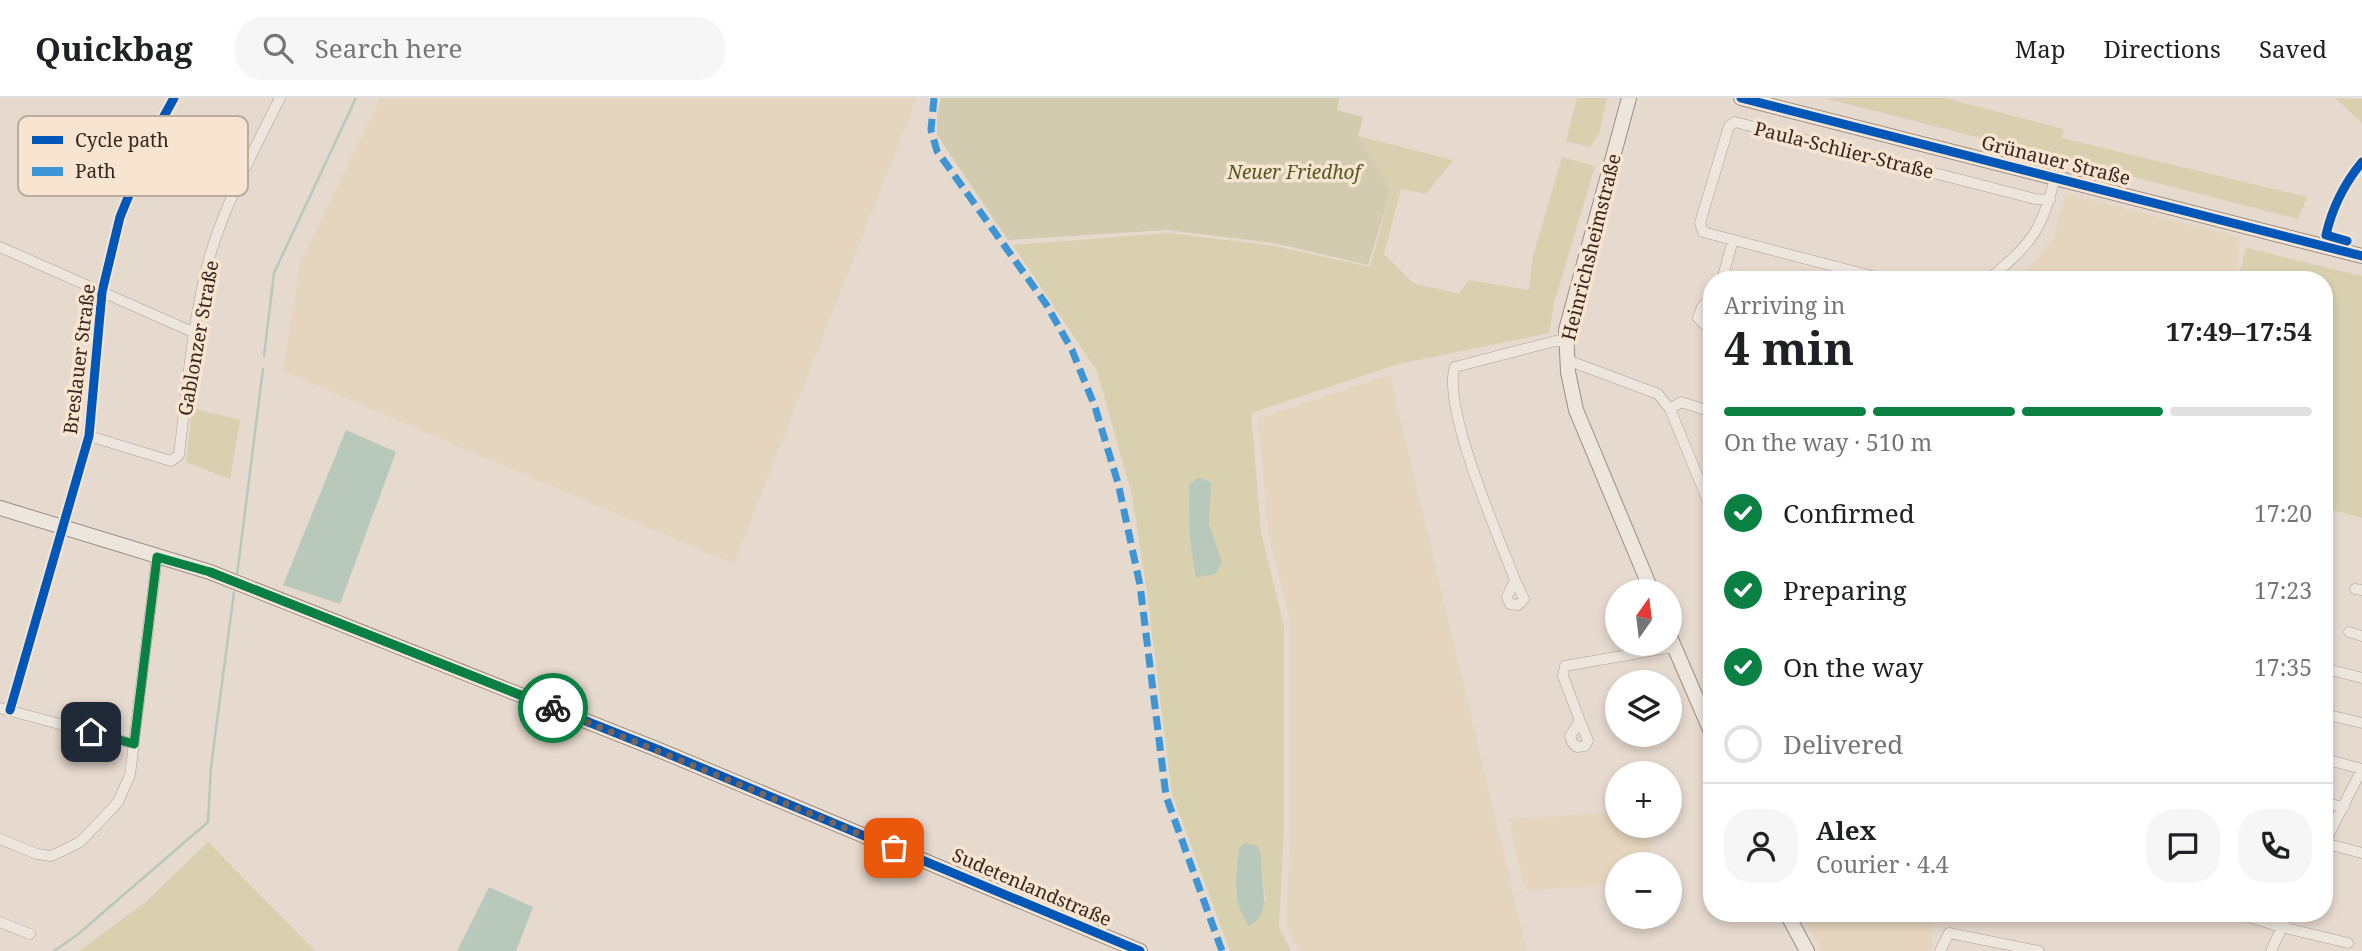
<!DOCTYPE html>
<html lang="en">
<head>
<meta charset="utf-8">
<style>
	:root { --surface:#fff; --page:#f6f6f6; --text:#202124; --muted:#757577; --line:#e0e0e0; --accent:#0b8043 }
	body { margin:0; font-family:"Noto Serif",serif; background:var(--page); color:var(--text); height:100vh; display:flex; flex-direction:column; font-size:26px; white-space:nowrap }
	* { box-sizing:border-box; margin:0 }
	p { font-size:23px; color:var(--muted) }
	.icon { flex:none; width:38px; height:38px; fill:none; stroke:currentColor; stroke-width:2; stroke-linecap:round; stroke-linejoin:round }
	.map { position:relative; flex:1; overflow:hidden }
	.sheet { position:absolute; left:1703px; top:173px; width:630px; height:651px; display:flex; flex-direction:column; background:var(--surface); border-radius:28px; box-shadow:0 4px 10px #0003 }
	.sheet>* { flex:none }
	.needle { width:46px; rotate:14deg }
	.buttons { position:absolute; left:1605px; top:481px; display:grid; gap:14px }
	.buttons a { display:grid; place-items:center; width:77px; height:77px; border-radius:50%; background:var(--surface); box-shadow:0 4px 10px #0003; font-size:35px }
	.pin { position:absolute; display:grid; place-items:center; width:60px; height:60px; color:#fff; margin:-30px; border-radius:14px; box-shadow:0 4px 10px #0006 }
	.courier { position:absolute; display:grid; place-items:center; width:70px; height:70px; margin:-35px; border:5px solid #0b8043; border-radius:50%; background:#fff; color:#222; box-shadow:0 2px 9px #0007 }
	.headline em { font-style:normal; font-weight:700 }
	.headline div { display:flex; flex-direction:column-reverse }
	.headline { display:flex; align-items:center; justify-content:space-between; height:119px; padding:0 21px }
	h1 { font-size:46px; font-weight:700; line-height:52px }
	.bar { display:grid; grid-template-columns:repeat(4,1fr); gap:10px 7px; align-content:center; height:84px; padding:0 21px }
	.bar i { height:9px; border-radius:5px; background:var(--line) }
	.bar .on { background:var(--accent) }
	.bar p { grid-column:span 4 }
	.line { display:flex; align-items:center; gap:18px; padding:0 21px; border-top:2px solid var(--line) }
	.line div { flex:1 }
	.round { display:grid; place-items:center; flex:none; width:74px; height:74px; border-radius:28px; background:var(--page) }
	ol { padding:0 21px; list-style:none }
	li { display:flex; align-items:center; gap:21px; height:77px }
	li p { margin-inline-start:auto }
	li .icon { padding:7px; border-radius:50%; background:var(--accent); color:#fff; stroke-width:4 }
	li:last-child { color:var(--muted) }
	li i { width:38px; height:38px; border:4px solid var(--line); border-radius:50% }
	header { display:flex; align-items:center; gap:42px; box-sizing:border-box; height:98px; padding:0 35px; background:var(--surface); border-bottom:2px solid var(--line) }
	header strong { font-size:33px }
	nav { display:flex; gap:38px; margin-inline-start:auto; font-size:24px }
	.search { width:490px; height:63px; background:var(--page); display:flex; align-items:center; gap:18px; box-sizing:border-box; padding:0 24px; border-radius:28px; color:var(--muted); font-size:26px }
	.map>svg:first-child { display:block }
	.farmland { fill:#e6d5be }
	.green { fill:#d9d0af; fill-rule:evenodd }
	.cemetery { fill:#d3cbaf }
	.water { fill:#b8c9bb }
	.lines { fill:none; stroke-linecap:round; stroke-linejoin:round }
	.stream { stroke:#b8c9bb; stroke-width:2.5 }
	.street-casing { stroke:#ab9f96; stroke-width:11 }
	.secondary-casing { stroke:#9a8e86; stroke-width:16 }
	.street { stroke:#ede6df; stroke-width:10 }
	.secondary { stroke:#ede6df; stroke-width:14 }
	.quiet { stroke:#3e95d5; stroke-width:7; stroke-dasharray:14 7; stroke-linecap:butt }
	.cycleway-casing { stroke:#f7e5d2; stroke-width:13 }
	.cycleway { stroke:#0057b8; stroke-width:9 }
	.done { stroke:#76645b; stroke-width:7; stroke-dasharray:0 12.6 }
	.route { stroke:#0b8043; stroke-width:9 }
	.labels { text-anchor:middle; stroke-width:7; stroke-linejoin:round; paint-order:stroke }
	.street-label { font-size:19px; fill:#3a251d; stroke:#f7e5d2 }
	.park-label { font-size:19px; font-style:italic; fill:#555723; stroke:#f7e5d2 }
	.key { fill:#f7e5d2; stroke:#beab9c; stroke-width:2 }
	.key-label { font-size:19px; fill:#3a251d }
</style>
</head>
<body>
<header>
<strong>Quickbag</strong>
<div class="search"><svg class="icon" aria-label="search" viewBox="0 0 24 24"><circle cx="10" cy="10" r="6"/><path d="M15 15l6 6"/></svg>Search here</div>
<nav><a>Map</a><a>Directions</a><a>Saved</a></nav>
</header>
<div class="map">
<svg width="2362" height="853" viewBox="0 0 2362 853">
	<rect width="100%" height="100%" fill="#e6d9ce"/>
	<path class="farmland" d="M 380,0 L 917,0 L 734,466 L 283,273 L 300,165 Z
		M 2066,96 L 2240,139 L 2236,182 L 2020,182 L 2054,139 Z
		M 1390,276 L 1527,853 L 1299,853 L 1286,827 L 1290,730 L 1291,528 L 1268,433 L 1258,320 Z
		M 1617,715 L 1617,728 L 1649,728 L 1652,766 L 1617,766 L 1617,787 L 1525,792 L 1508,721 Z
		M 1801,816 L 1932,816 L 1933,849 L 1929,853 L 1822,853 Z"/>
	<path class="green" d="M 1577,0 L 1607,0 L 1599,36 L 1590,49 L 1566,43 Z
		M 1824,0 L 1944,0 L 2064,31 L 2061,40 L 2307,99 L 2298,121 Z
		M 2335,0 L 2362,1 L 2362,25 Z
		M 1358,38 L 1453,62 L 1426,96 L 1401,91 L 1384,156 L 1413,185 L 1459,196 L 1469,182 L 1529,192 L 1533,158 L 1562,59 L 1595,68 L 1554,205 L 1549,235 L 1398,266 L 1251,315 L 1261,434 L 1284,529 L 1284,729 L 1279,830 L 1291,853 L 1230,853 L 1172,696 L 1146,487 L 1132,397 L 1097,273 L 1013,147 L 1168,135 L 1274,148 L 1370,169 L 1391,92 ZM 1262,758 L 1262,776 L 1266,803 L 1235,797 L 1238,773 Z
		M 2246,150 L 2362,178 L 2362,420 L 2324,410 L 2324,182 L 2238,182 Z
		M 192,310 L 240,322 L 230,381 L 186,364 Z
		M 208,744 L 315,853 L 79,853 L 147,803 Z"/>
	<path class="cemetery" d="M 941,0 L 1339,0 L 1337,12 L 1363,19 L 1358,38 L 1391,92 L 1368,167 L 1274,145 L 1167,132 L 1008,142 L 937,37 L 937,17 Z"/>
	<path class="water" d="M 346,332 L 396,354 L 340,506 L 283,487 Z
		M 1199,379 L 1211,385 L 1209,426 L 1222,465 L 1215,476 L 1196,480 L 1190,442 L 1189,387 Z
		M 1245,745 L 1258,748 C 1263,759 1261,766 1262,776 C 1263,795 1270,817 1249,828 C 1230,799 1237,782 1239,750 Z
		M 489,789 L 533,809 L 516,853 L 457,853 Z"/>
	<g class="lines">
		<path class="stream" d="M 264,258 L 274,175 L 356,0
			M 237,477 L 263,271
			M 54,853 L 77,837 L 208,724 L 211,669 L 234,494"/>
		<defs>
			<path id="street" d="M 2323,148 C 2331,117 2341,89 2362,64
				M 0,149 L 195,235
				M 1722,182 L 1733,142
				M 1887,182 L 1703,134 L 1700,125 L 1729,28 L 1735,24 L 2035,101 L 2050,102
				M 1988,182 C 2031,145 2040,137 2055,80
				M 1712,199 L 1702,209 L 1698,220 L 1706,228 L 1712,229
				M 1567,262 L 1658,296 L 1670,311 L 1712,413
				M 1670,311 L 1681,304 L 1712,314
				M 89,338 L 171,363 L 179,357 C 187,292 192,224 209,161 C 225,105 254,52 280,0
				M 1515,482 L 1524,501 L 1518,507 L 1510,506 L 1507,499 L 1515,482 C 1499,440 1441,307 1455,269 L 1555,243 L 1565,244
				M 2355,491 L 2362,492
				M 2349,534 L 2362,538
				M 2335,573 L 2362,580
				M 0,610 L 134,646
				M 10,612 L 89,338 L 102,194 L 120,119 L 154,36 L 174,0
				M 2324,616 L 2362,625
				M 1580,623 L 1570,638 L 1572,644 L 1577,649 L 1585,648 L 1588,643 L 1580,623 L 1563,578 L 1565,568 L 1673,549
				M 2324,661 L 2362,671
				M 2324,705 L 2344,709
				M 0,741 L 37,756 L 51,758 L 60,754 L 80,744 L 106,717 L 118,704 L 130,677 L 157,459
				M 2324,745 L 2362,755
				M 2324,746 L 2362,671
				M 2239,816 L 2281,829 L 2348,845
				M 0,824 L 30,836
				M 1940,853 L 1949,835 L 2039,853
				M 2271,853 L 2288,816"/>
			<path id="secondary" d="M 1629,0 L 1566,232 L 1568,274 L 1576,312 L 1652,494
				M 1741,0 L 2362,158
				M 0,410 L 210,474 L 659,652 L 1140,853
				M 1670,539 L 1712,636
				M 1787,816 L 1807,853"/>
		</defs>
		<use href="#street" class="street-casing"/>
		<use href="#secondary" class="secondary-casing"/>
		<use href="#street" class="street"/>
		<use href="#secondary" class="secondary"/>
		<path class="quiet" d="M 934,0 L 931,32 L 937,53 L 1046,206 L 1072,252 L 1095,309 L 1118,385 L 1140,487 L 1166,698 L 1222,853"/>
		<defs>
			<path id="cycleway" d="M 1741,0 L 2362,158
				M 2347,143 L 2326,137 C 2332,110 2344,86 2362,64
				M 210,474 L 659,652 L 1140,853
				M 10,612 L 89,338 L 102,194 L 120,119 L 154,36 L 174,0"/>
		</defs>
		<use href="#cycleway" class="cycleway-casing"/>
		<use href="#cycleway" class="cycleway"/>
	</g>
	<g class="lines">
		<path class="done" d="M 553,610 L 894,750"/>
		<path class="route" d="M 91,634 L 134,646 L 157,459 L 210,474 L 553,610"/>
	</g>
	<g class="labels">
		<g class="street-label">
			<text transform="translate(1844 52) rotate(14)" y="7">Paula-Schlier-Straße</text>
			<text transform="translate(2056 62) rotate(14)" y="7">Grünauer Straße</text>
			<text transform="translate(1591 149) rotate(-76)" y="7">Heinrichsheimstraße</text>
			<text transform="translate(198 240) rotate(-80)" y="7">Gablonzer Straße</text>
			<text transform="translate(79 261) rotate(-83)" y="7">Breslauer Straße</text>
			<text transform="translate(1032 789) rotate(23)" y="7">Sudetenlandstraße</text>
		</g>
		<g class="park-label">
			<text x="1294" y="81">Neuer Friedhof</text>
		</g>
	</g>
	<rect x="18" y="18" width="230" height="80" rx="10" class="key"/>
	<rect x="32" y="38" width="31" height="8" fill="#0057b8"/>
	<rect x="32" y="69" width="31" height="9" fill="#3e95d5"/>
	<g class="key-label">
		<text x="75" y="49">Cycle path</text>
		<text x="75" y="80">Path</text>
	</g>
</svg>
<div class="buttons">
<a><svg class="needle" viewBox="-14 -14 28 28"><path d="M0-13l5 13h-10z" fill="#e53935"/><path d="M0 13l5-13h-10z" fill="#757577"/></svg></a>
<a><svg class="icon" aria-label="layers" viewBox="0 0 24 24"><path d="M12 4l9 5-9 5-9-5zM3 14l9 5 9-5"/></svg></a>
<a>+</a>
<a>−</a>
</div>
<div class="pin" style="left:894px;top:750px;background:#ea580c"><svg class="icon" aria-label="bag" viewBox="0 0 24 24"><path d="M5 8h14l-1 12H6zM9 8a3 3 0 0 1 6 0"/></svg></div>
<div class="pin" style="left:91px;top:634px;background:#1f2937"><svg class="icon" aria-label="home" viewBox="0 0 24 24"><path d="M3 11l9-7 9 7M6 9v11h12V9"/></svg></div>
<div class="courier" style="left:553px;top:610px"><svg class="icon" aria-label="bike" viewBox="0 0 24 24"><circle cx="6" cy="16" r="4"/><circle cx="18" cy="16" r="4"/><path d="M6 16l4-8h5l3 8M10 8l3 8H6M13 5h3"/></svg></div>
<section class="sheet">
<div class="headline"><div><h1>4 min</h1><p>Arriving in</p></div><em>17:49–17:54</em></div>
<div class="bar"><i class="on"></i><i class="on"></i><i class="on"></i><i></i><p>On the way · 510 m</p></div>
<ol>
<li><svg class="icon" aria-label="check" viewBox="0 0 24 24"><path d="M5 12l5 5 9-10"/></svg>Confirmed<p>17:20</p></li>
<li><svg class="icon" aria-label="check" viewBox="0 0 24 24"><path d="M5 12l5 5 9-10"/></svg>Preparing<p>17:23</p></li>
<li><svg class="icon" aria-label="check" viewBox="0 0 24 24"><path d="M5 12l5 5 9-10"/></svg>On the way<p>17:35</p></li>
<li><i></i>Delivered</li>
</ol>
<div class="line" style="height:126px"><a class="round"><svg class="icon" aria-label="person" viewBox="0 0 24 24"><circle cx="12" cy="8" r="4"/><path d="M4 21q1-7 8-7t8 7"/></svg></a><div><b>Alex</b><p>Courier · 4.4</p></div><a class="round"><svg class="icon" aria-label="chat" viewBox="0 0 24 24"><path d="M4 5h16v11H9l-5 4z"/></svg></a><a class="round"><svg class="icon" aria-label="phone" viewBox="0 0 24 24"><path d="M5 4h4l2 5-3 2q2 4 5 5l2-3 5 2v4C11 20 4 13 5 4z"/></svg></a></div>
</section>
</div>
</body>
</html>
